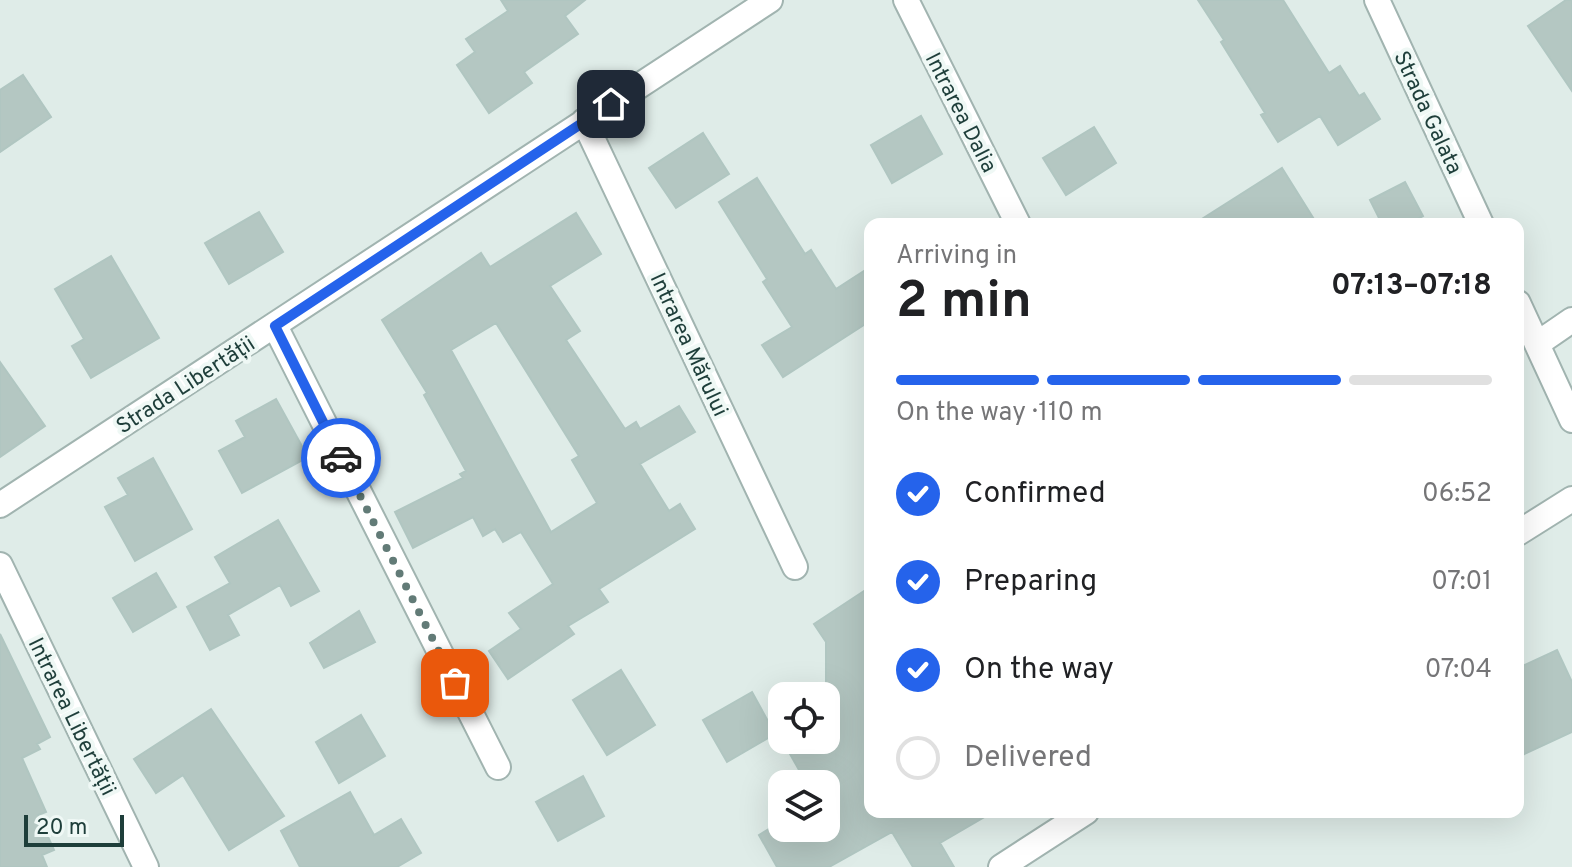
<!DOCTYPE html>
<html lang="en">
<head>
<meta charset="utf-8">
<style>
	:root { --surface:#fff; --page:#f6f6f6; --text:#202124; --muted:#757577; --line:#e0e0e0; --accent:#2563eb }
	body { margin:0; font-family:Overpass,sans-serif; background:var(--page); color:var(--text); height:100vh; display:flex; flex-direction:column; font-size:30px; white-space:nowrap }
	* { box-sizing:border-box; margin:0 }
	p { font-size:26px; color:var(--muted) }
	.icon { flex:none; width:44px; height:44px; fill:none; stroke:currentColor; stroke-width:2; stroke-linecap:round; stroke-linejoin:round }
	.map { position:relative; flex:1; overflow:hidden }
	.details { position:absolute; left:864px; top:218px; width:660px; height:600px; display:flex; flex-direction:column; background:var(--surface); border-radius:16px; box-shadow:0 8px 32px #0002 }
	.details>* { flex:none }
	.tools { position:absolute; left:768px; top:682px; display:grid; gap:16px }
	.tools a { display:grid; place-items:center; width:72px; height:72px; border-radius:16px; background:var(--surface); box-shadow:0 8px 32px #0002; font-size:40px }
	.scale { position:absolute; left:24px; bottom:20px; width:100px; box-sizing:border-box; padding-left:8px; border:4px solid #1e3e3a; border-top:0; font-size:22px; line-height:28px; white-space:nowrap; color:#1e3e3a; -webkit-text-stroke:6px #eff8f5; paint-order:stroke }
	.pin { position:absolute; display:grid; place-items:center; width:68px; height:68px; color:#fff; margin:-34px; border-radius:16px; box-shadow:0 4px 12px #0006 }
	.courier { position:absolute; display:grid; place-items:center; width:80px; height:80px; margin:-40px; border:6px solid #2563eb; border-radius:50%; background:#fff; color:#222; box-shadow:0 2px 10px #0007 }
	.headline em { font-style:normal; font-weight:700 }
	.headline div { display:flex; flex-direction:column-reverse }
	.headline { display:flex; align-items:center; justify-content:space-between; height:136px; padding:0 32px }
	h1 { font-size:52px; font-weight:700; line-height:60px }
	.bar { display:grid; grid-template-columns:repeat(4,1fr); gap:12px 8px; align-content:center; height:96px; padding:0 32px }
	.bar i { height:10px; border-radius:6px; background:var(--line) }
	.bar .on { background:var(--accent) }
	.bar p { grid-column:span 4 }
	ol { padding:0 32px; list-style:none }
	li { display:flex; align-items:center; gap:24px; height:88px }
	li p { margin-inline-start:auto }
	li .icon { padding:8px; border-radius:50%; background:var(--accent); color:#fff; stroke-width:4 }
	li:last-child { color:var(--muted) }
	li i { width:44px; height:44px; border:4px solid var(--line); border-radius:50% }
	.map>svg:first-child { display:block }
	.building { fill:#b4c7c2; stroke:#b0c6c1; stroke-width:2; fill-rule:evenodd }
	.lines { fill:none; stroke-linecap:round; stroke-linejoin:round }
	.minor-casing { stroke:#a1b4b0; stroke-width:28 }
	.minor { stroke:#fff; stroke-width:24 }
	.done { stroke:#627b77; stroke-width:8; stroke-dasharray:0 14.4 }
	.route { stroke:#2563eb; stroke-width:10 }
	.labels { text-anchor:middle; stroke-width:8; stroke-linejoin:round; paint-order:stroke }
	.street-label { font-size:22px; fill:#1e3e3a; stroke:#eff8f5 }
</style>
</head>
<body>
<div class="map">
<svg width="1572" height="867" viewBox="0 0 1572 867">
	<rect width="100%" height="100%" fill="#dfece8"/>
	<path class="building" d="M 501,0 L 585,0 L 565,16 L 578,34 L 524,72 L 532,83 L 489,113 L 457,65 L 475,52 L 466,39 L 508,11 Z
		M 1198,0 L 1283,0 L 1329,73 L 1340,66 L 1359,96 L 1364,93 L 1380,119 L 1338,145 L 1320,116 L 1278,142 L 1261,115 L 1265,113 L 1221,42 L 1224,40 Z
		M 1566,0 L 1572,0 L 1572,91 L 1528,26 Z
		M 23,75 L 51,117 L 0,152 L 0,90 Z
		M 921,116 L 942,154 L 892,183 L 871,145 Z
		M 1094,127 L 1116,163 L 1066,195 L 1043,158 Z
		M 703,133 L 729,174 L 676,208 L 649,168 Z
		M 1282,168 L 1317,224 L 1194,224 Z
		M 757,178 L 805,254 L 811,250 L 836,289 L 870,267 L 870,321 L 783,377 L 762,345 L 792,327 L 763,282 L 767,279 L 719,202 Z
		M 1405,182 L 1423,216 L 1408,224 L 1382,224 L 1370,200 Z
		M 259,212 L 283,252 L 229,284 L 205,243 Z
		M 576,213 L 601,254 L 550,286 L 580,331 L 566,340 L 625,429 L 636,422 L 640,429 L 679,406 L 695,432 L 640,464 L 669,511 L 680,504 L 695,529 L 599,589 L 608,602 L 568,626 L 574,634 L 508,679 L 489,651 L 521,629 L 509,613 L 553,584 L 521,532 L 503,542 L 495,529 L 483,536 L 473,517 L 413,548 L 395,512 L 463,478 L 460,474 L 466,471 L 424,395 L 427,393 L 382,320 L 481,253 L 490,267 ZM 496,323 L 579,456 L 572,460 L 597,503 L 551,532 L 451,350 Z
		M 111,256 L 159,338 L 91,378 L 72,346 L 84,339 L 55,289 Z
		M 0,362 L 45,426 L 0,457 Z
		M 276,399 L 308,457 L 242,493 L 219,451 L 245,437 L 236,421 Z
		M 153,458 L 192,529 L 135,561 L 105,507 L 128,495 L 118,478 Z
		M 278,520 L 319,591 L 291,606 L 280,585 L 228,615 L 239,635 L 210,650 L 187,607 L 230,583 L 215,557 Z
		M 156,573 L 176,607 L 133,632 L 113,598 Z
		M 870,587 L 870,812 L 993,812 L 940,843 L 954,867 L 913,867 L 892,832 L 829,867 L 777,867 L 759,835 L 782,821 L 782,828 L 826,828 L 826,784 L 807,784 L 777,731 L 782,728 L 782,740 L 826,740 L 826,642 L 814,624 Z
		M 359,611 L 375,642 L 324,668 L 310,643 Z
		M 0,634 L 50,737 L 37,744 L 40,749 L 22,758 L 46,812 L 38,815 L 54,850 L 42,855 L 47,867 L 0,867 Z
		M 1557,650 L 1572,682 L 1572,732 L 1518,757 L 1518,668 Z
		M 621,670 L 655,725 L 607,755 L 573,700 Z
		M 752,692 L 775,734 L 727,762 L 703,720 Z
		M 211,709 L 284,816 L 229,850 L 183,775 L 156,793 L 134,759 Z
		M 361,715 L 385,756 L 339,783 L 316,742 Z
		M 583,776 L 604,816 L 558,841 L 536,802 Z
		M 350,792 L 374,835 L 401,819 L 421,853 L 397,867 L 300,867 L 281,831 Z"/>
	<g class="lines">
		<defs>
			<path id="minor" d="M 906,0 L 1018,224
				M 1377,0 L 1481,224
				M 584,121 L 795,567
				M 1518,303 L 1572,420
				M 275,326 L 498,767
				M 1537,344 L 1572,320
				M 0,505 L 770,0
				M 1518,533 L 1572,499
				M 0,565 L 146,867
				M 1001,867 L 1086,812"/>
		</defs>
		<use href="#minor" class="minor-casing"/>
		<use href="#minor" class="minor"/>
	</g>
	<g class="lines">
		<path class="done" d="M 341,458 L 455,683"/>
		<path class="route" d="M 341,458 L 275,326 L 611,104"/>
	</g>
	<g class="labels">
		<g class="street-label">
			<text transform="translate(962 112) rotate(63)" y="8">Intrarea Dalia</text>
			<text transform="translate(1429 112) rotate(65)" y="8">Strada Galata</text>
			<text transform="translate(690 344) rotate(65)" y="8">Intrarea Mărului</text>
			<text transform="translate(185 384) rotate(-33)" y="8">Strada Libertății</text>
			<text transform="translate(73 716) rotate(64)" y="8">Intrarea Libertății</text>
		</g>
	</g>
</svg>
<div class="tools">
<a><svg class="icon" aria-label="locate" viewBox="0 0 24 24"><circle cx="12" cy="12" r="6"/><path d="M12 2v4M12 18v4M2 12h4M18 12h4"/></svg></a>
<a><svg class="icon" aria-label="layers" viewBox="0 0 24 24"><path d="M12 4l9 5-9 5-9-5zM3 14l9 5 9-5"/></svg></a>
</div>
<div class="scale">20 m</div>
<div class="pin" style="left:455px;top:683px;background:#ea580c"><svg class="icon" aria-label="bag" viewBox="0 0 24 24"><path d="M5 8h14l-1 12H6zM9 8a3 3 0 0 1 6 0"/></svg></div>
<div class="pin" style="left:611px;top:104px;background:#1f2937"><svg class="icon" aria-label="home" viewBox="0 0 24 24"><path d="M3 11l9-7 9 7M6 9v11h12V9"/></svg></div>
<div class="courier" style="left:341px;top:458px"><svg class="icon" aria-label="car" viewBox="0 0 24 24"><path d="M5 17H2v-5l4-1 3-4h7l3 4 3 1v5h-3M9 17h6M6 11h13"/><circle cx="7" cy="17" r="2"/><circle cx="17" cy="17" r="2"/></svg></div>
<section class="details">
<div class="headline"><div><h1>2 min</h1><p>Arriving in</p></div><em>07:13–07:18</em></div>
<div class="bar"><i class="on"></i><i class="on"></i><i class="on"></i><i></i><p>On the way · 110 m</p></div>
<ol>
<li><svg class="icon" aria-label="check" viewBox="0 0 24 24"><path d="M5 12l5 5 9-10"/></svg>Confirmed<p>06:52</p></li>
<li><svg class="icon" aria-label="check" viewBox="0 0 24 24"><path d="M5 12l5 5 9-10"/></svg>Preparing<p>07:01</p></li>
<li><svg class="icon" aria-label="check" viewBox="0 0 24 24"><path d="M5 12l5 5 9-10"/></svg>On the way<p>07:04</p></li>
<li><i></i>Delivered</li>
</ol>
</section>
</div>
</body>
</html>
